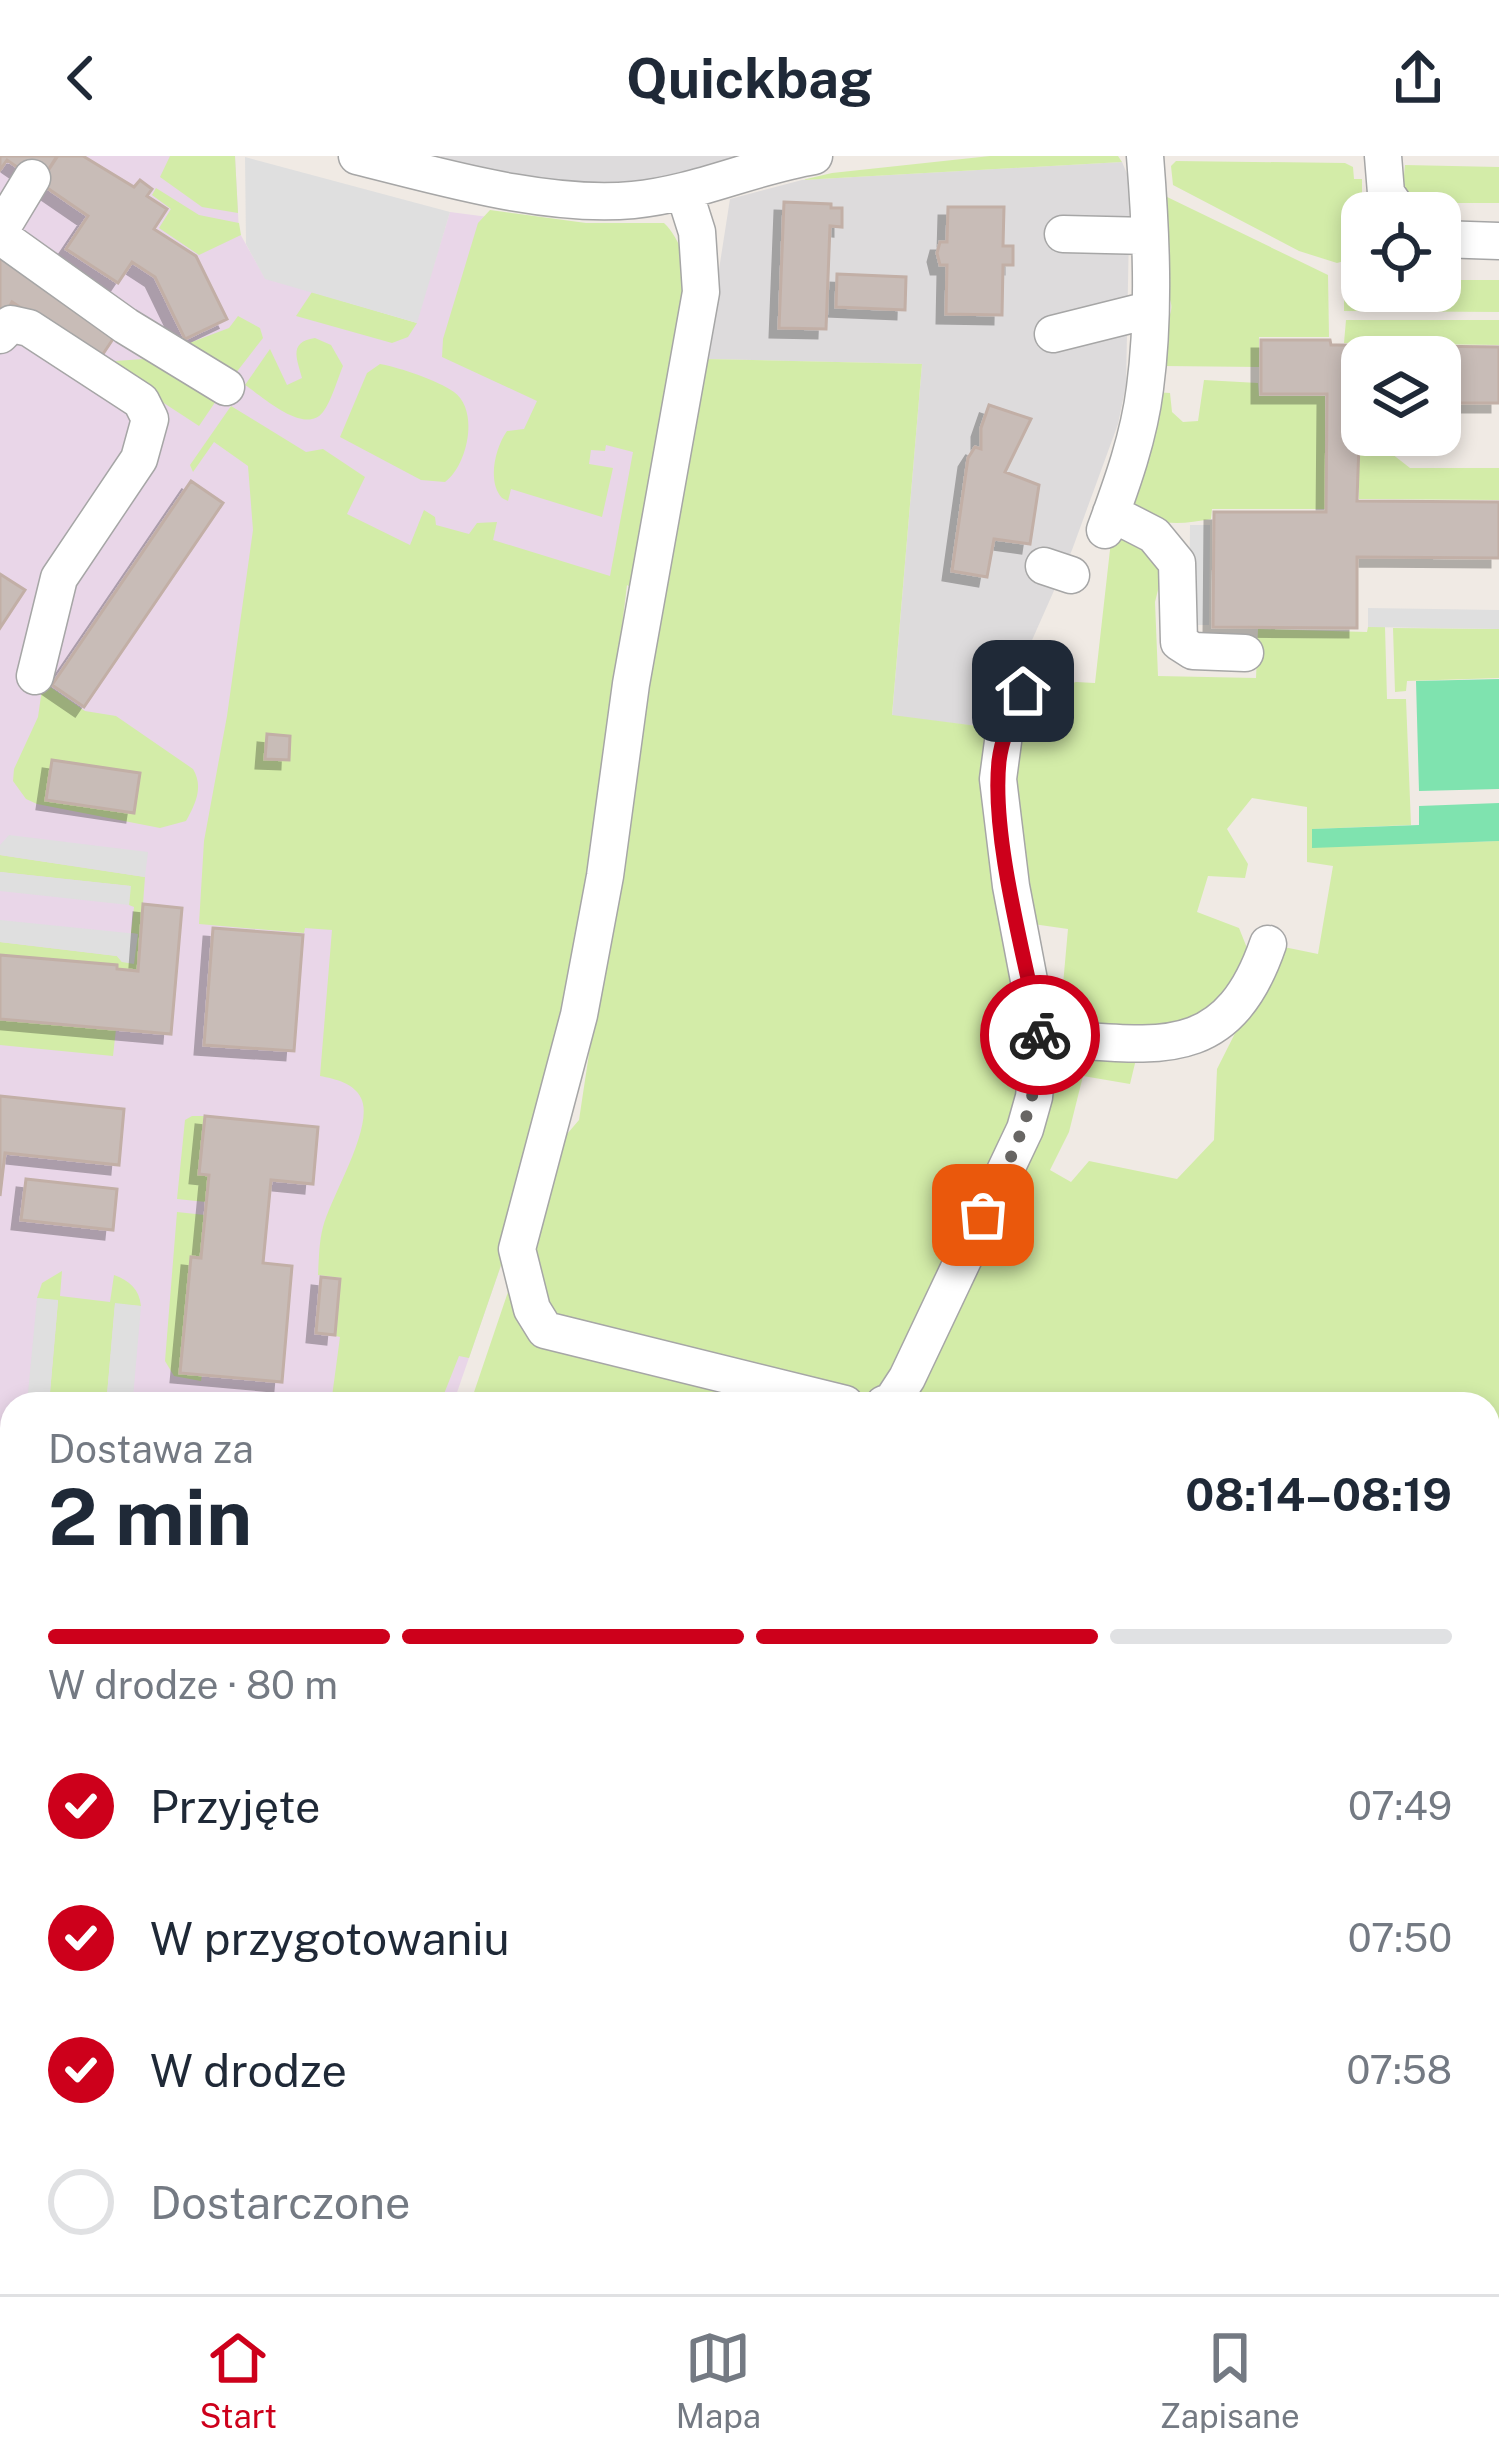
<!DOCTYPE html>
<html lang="pl">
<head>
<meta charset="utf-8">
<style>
	:root { --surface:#fff; --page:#f2f2f3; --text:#1f2937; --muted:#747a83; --line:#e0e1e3; --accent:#cd001b }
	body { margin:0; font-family:"Public Sans",sans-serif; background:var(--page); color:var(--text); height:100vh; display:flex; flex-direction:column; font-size:45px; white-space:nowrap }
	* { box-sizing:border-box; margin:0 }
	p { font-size:39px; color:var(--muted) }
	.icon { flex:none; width:66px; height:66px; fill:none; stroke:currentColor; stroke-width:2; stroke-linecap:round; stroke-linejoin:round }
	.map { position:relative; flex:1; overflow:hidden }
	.panel { position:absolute; left:0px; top:1236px; width:1500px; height:903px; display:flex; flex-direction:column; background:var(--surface); border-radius:36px 36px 0 0; box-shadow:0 6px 18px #0003 }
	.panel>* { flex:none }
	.controls { position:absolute; left:1341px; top:36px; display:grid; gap:24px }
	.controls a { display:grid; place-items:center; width:120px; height:120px; border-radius:24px; background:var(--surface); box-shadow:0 6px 18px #0003; font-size:60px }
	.pin { position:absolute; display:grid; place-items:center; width:102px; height:102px; color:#fff; margin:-51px; border-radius:24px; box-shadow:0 6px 18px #0006 }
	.courier { position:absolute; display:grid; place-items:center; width:120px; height:120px; margin:-60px; border:9px solid #cd001b; border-radius:50%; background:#fff; color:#222; box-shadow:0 3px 15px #0007 }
	.summary em { font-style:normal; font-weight:700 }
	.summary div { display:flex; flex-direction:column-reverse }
	.summary { display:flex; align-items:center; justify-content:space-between; height:204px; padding:0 48px }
	h1 { font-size:78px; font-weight:700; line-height:90px }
	.bar { display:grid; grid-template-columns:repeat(4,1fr); gap:18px 12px; align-content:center; height:144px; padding:0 48px }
	.bar i { height:15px; border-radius:9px; background:var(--line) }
	.bar .selected { background:var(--accent) }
	.bar p { grid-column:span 4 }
	ol { padding:0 48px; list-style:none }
	li { display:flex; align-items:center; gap:36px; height:132px }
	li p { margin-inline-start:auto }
	li .icon { padding:12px; border-radius:50%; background:var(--accent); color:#fff; stroke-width:4 }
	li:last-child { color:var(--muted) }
	li i { width:66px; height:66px; border:6px solid var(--line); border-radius:50% }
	header { display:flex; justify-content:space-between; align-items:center; height:156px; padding:0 48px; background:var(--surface); font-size:54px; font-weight:700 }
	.tabs { display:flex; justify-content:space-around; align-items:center; height:168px; border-top:3px solid var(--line); background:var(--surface); font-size:33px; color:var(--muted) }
	.tabs a { display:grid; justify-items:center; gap:6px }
	.tabs .selected { color:var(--accent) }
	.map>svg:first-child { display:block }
	.residential { fill:#dddbdc }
	.industrial { fill:#e9d6e8 }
	.grass { fill:#d3eca8; fill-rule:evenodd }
	.pitch { fill:#7fe3af }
	.parking { fill:#dfdfdf }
	.building { fill:#c8bcb7; stroke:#c2afa6; stroke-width:3; filter:url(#shadow) }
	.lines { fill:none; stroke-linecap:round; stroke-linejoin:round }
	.minor-casing { stroke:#a6a6a6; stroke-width:39 }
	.minor { stroke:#fff; stroke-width:36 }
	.done { stroke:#686664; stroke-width:12; stroke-dasharray:0 21.6 }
	.route { stroke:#cd001b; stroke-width:15 }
</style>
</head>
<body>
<header><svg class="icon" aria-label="back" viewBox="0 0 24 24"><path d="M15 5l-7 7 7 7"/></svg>Quickbag<svg class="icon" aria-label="share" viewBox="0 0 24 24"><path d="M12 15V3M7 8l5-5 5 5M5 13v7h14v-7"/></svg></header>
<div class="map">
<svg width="1499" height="2138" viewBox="0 0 1499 2138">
	<defs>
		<filter id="shadow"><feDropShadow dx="-9" dy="9" stdDeviation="0" flood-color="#0004"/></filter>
	</defs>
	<rect width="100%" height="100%" fill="#f0eae4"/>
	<path class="residential" d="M 440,0 L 751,0 L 632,30 L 568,27 L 449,8 Z
		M 1122,6 L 1130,25 L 1126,229 L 1118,268 L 1072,394 L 993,572 L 892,560 L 922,208 L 705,203 L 730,43 L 802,24 Z"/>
	<path class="industrial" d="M 0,0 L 235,0 L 239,76 L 265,122 L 416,167 L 450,56 L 496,62 L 662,106 L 604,636 L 508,1089 L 453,1248 L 12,1248 L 12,1647 L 0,1668 Z"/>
	<path class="grass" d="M 170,0 L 235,0 L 238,57 L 202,51 L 160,21 Z
		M 990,0 L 1118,0 L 1122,6 L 802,24 L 832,17 Z
		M 1176,5 L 1345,7 L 1353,11 L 1354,23 L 1362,23 L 1362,100 L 1337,107 L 1299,95 L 1173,29 L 1171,10 Z
		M 1405,9 L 1499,11 L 1499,47 L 1429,47 L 1425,53 L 1411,48 L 1403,29 Z
		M 156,32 L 199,59 L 239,67 L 241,79 L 199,99 L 159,72 L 171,53 L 152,39 Z
		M 1163,39 L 1328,119 L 1329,181 L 1259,181 L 1259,211 L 1164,210 L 1157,182 C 1167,165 1179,153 1165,135 Z
		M 490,54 L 586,67 L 664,67 C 692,93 698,165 706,203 L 922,208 L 892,559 L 993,572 L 1016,846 L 1014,888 L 1032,891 L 1027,940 L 895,1224 L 866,1241 L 568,1167 L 544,1146 L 529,1086 L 550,998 L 579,964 L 657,447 L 627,429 L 588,748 L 508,1089 L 469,1202 L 459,1200 L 440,1248 L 331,1248 L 340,1181 L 336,1180 L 341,1122 L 318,1119 C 319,1103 319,1086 323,1071 C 331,1040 375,970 361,942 C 354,927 335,923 320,920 L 332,774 L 305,772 L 304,777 L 199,768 L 204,685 L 227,560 L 253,374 L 248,310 L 214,286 L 193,316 L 190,309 L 231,250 L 306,296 L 323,293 L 365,321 L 347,358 L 410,389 L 424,354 L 435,361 L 436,369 L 469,378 L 477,367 L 497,366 L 493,384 L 610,420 L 633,296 L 606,289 L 605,295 L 591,294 L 589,308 L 613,312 L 602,361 L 511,333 L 508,345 L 502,342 C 487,326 495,292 507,275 L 524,273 L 537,245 L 442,201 L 443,183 L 478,67 Z
		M 1344,121 L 1362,125 L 1362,135 L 1440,135 L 1440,124 L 1499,124 L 1499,156 L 1344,155 Z
		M 312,136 L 417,167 L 408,181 L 392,187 L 296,160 Z
		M 238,160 L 260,172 L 263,182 L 232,222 L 184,189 L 229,172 Z
		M 1346,164 L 1499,164 L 1499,189 L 1344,187 Z
		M 315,182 L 331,189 L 343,210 C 337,224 332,244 323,256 C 305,280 262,240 245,229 L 270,193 L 287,229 L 302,222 C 297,203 288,186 315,182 Z
		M 158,202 L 218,242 L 199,270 L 101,206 Z
		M 380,208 C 401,212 437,224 454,236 C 480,255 467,310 445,326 L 421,324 L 340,281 L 367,217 Z
		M 1204,224 L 1258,227 L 1259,240 L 1325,240 L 1326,353 L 1212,353 L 1211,363 C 1184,368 1162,370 1136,358 L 1127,335 L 1155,236 L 1170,237 L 1172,256 L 1183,266 L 1198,265 Z
		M 1359,286 L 1378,287 L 1410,312 L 1499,312 L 1499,344 L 1359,343 Z
		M 1112,376 L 1152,398 L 1161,422 L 1155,446 L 1158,520 L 1256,522 L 1258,473 L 1367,476 L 1368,471 L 1385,471 L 1387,543 L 1406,543 L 1411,669 L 1313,673 L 1313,691 L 1499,685 L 1499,2138 L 260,2138 L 270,2127 L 1488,2127 L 1488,1248 L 900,1248 L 1045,899 L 1137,899 L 1130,928 L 1083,920 L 1069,976 L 1050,1014 L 1071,1026 L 1089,1005 L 1177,1023 L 1214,984 L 1217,913 L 1279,790 L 1318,798 L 1333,710 L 1307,706 L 1307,651 L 1252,642 L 1227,673 L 1248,708 L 1245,722 L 1208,720 L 1197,756 L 1239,772 L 1249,797 L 1225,848 L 1173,871 L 1059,873 L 1068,773 L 1033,768 L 1004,624 L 1031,539 L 1076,526 L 1095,527 Z
		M 1393,472 L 1499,473 L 1499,522 L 1407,525 L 1406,535 L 1395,536 Z
		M 43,526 L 85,555 L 116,560 L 193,613 C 204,631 195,649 186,665 L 160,672 L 37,648 L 26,643 L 13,625 L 14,613 L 38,561 ZM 52,604 L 140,618 L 134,657 L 47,644 Z
		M 0,699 L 145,721 L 138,815 L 117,813 L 117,809 L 0,799 L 0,786 L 117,800 L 122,806 L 137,778 L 131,777 L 134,751 L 129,749 L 130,730 L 0,716 Z
		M 0,863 L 116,873 L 113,900 L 0,889 Z
		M 192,960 L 205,960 L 199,1017 L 209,1019 L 206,1046 L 177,1043 L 185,964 Z
		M 177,1056 L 205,1059 L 201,1102 L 190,1102 L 180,1216 L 202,1219 L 201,1225 L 174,1220 L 165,1205 Z
		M 62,1115 L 60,1140 L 110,1146 L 114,1119 C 130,1125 139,1133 141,1150 L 115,1148 L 107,1239 L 133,1242 L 130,1248 L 56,1242 L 56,1248 L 49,1248 L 58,1145 L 37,1142 L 42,1127 Z
		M 510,1130 C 529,1146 519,1174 539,1190 L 797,1248 L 470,1248 Z
		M 12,1449 L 12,2127 L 62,2127 L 57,2138 L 36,2138 L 0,2122 L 0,1464 L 4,1465 Z"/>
	<path class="pitch" d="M 1499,523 L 1499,633 L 1419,635 L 1416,525 Z
		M 1499,647 L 1499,685 L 1312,692 L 1312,673 L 1419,669 L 1419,650 Z"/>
	<path class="parking" d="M 245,1 L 450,56 L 417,167 L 265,123 L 246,88 Z
		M 1190,369 L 1210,369 L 1209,469 L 1189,469 Z
		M 1368,452 L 1499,454 L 1499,473 L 1368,471 Z
		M 9,679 L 148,696 L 145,721 L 0,699 L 0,689 Z
		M 0,716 L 131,730 L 129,749 L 0,735 Z
		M 0,764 L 138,778 L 134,808 L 122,806 L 117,800 L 0,786 Z
		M 37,1142 L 58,1144 L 49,1248 L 27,1247 Z
		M 115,1147 L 141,1150 L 133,1242 L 107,1239 Z"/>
	<path class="building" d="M 0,0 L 55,0 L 57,1 L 40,27 L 7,4 L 0,14 Z
		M 57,0 L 83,0 L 134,31 L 140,24 L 152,33 L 147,40 L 167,53 L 154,73 L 196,100 L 227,163 L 185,183 L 155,121 L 132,106 L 118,127 L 66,93 L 88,60 L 40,27 Z
		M 784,46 L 831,48 L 831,52 L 842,52 L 842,71 L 830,70 L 826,173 L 779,172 Z
		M 948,51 L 1004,51 L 1003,90 L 1013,90 L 1013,109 L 1003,109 L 1002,159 L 946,158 L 947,109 L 940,109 L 937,97 L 940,86 L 947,86 Z
		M 0,98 L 117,177 L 99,204 L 12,146 L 4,160 L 0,158 Z
		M 837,118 L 906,121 L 905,154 L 836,151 Z
		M 1261,184 L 1330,184 L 1331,189 L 1337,189 L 1499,191 L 1499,247 L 1440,247 L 1440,201 L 1362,201 L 1357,345 L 1499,346 L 1499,402 L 1357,401 L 1357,472 L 1213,471 L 1214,356 L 1326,356 L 1327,238 L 1261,238 Z
		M 989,249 L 1031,263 L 1005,316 L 1039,329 L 1030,388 L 994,383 L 987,421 L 952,415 L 968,302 L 975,291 L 981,293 L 981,272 Z
		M 191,325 L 223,347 L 84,551 L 52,529 Z
		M 0,418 L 25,434 L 0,472 Z
		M 267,578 L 290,580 L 289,604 L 265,603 Z
		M 52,604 L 140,617 L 134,657 L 46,644 Z
		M 143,748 L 182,752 L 171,878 L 0,863 L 0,799 L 117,809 L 117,813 L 138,815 Z
		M 213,772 L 303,779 L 294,895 L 204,889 Z
		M 0,940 L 124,953 L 119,1009 L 5,997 L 0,1040 Z
		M 205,960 L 318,971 L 313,1028 L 271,1024 L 263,1107 L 292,1110 L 282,1226 L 180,1217 L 191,1101 L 201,1102 L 209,1019 L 199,1018 Z
		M 26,1023 L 117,1033 L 113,1074 L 21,1064 Z
		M 321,1121 L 340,1123 L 335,1179 L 316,1177 Z"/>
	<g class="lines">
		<defs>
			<path id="minor" d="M 357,0 C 442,21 546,52 633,44 C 696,38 753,10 814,0
				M 1383,0 L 1386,37 L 1400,57
				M 684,35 L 697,76 L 701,136 L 631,528 L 605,720 L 579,859 L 517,1093 L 532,1153 L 545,1174 L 845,1248
				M 0,75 L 32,22
				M 1063,78 L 1149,80
				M 0,80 L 126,170 L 226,231
				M 1440,83 L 1499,85
				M 1053,178 L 1149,154
				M 0,179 L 11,168 L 29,172 L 141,245 L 150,263 L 139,303 L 59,422 L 35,520
				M 1111,357 L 1154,379 L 1177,407 L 1179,486 L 1193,495 L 1245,497
				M 1105,374 C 1122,328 1139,281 1145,232 C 1155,157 1151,75 1145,0
				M 1044,410 L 1071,419
				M 1040,882 C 1149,887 1225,913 1268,788
				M 884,1248 L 892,1245 L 907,1222 L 1025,973 L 1034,941 L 1040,882 L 1011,730 L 998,623 L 1004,578 L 1023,535
				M 199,2127 L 204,2138
				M 0,2134 L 9,2138
				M 67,2138 L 72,2127
				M 245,2138 L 255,2127"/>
		</defs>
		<use href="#minor" class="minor-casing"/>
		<use href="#minor" class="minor"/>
	</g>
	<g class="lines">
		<path class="done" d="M 983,1059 C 1014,997 1038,950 1040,879"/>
		<path class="route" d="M 1023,535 C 1013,558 1002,580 999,605 C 991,682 1025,801 1040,879"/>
	</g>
</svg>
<div class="controls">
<a><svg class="icon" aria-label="locate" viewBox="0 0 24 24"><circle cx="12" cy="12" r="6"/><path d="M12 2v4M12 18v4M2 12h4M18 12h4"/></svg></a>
<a><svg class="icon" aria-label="layers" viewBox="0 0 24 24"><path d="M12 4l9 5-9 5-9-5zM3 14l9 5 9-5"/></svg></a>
</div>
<div class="pin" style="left:983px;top:1059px;background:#ea580c"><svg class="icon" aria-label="bag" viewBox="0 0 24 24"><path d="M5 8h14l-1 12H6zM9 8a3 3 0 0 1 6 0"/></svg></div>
<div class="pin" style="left:1023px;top:535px;background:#1f2937"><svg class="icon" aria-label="home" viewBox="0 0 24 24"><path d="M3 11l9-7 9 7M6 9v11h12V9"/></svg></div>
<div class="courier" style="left:1040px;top:879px"><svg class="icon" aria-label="bike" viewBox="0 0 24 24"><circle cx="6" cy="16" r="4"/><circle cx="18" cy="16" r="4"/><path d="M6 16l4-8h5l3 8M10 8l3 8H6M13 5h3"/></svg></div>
<section class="panel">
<div class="summary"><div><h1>2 min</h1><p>Dostawa za</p></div><em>08:14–08:19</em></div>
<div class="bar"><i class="selected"></i><i class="selected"></i><i class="selected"></i><i></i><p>W drodze · 80 m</p></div>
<ol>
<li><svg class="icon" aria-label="check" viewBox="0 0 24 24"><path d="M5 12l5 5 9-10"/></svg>Przyjęte<p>07:49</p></li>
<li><svg class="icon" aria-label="check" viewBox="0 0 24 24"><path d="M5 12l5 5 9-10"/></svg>W przygotowaniu<p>07:50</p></li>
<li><svg class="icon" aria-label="check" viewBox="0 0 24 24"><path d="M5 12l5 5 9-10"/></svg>W drodze<p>07:58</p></li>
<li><i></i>Dostarczone</li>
</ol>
</section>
</div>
<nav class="tabs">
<a class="selected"><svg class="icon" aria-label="home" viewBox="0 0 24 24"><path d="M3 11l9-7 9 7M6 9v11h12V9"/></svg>Start</a>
<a><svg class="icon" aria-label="map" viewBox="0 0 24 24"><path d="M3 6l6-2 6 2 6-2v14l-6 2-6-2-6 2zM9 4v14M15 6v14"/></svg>Mapa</a>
<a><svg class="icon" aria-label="saved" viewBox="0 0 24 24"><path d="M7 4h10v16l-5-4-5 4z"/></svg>Zapisane</a>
</nav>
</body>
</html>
